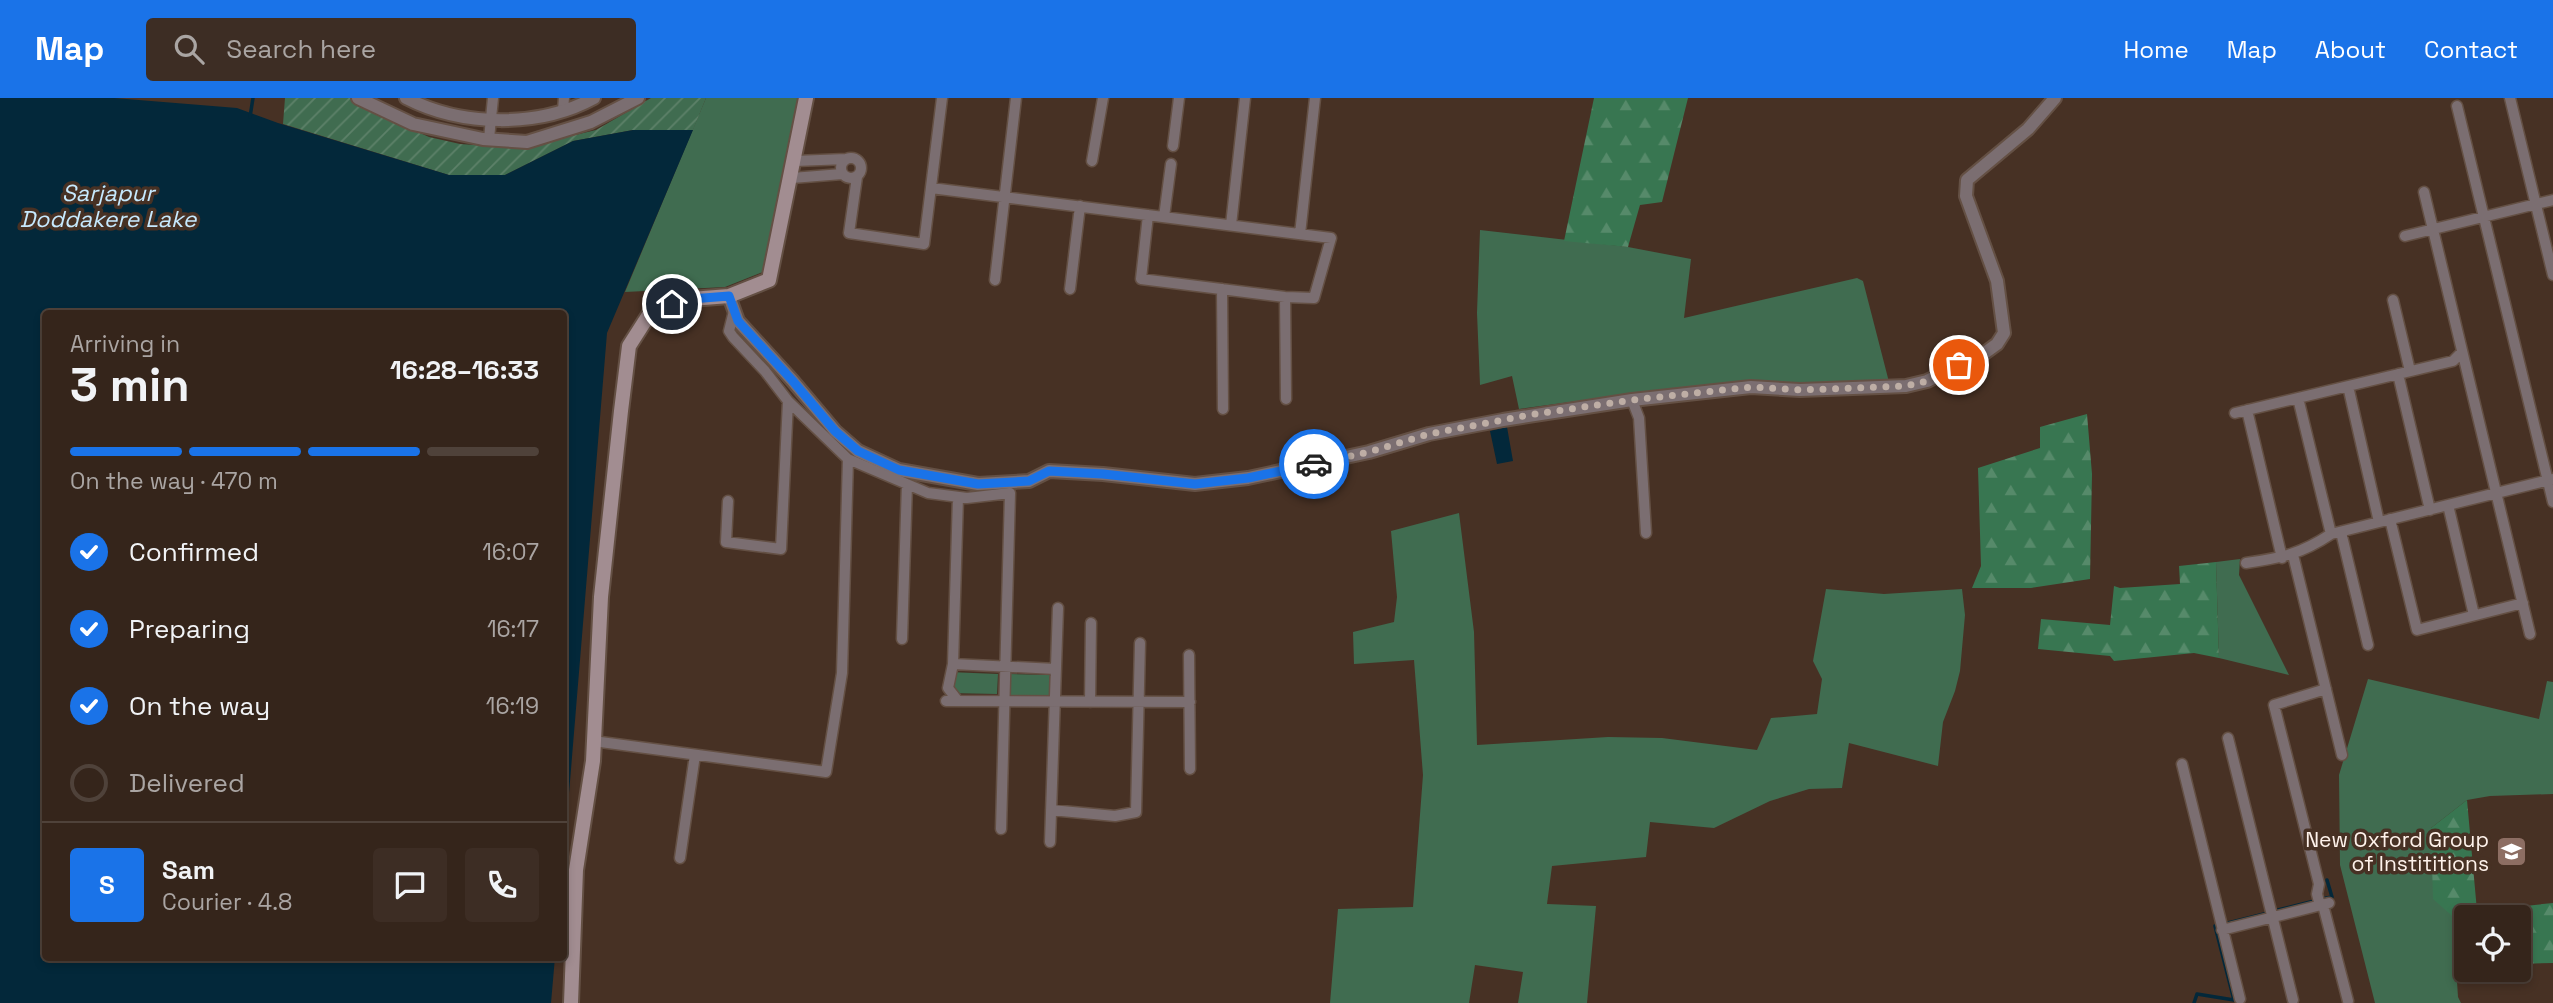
<!DOCTYPE html>
<html lang="en">
<head>
<meta charset="utf-8">
<style>
	:root { --surface:#35251b; --page:#3d2d24; --text:#f1f3f6; --muted:#aaa5a3; --line:#4f423a; --accent:#1a73e8 }
	body { margin:0; font-family:"Space Grotesk",sans-serif; background:var(--page); color:var(--text); height:100vh; display:flex; flex-direction:column; font-size:26px; white-space:nowrap }
	* { box-sizing:border-box; margin:0 }
	p { font-size:23px; color:var(--muted) }
	.icon { flex:none; width:38px; height:38px; fill:none; stroke:currentColor; stroke-width:2; stroke-linecap:round; stroke-linejoin:round }
	.map { position:relative; flex:1; overflow:hidden }
	.sheet { position:absolute; left:42px; top:212px; width:525px; height:651px; display:flex; flex-direction:column; background:var(--surface); border-radius:7px; box-shadow:0 4px 10px #0003,0 0 0 2px var(--line) }
	.sheet>* { flex:none }
	.buttons { position:absolute; left:2454px; top:807px; display:grid; gap:14px }
	.buttons a { display:grid; place-items:center; width:77px; height:77px; border-radius:7px; background:var(--surface); box-shadow:0 4px 10px #0003,0 0 0 2px var(--line); font-size:35px }
	.pin { position:absolute; display:grid; place-items:center; width:60px; height:60px; color:#fff; margin:-30px; border:4px solid #fff; border-radius:50%; box-shadow:0 2px 7px #0007 }
	.courier { position:absolute; display:grid; place-items:center; width:70px; height:70px; margin:-35px; border:5px solid #1a73e8; border-radius:50%; background:#fff; color:#222; box-shadow:0 2px 9px #0007 }
	.headline em { font-style:normal; font-weight:600 }
	.headline div { display:flex; flex-direction:column-reverse }
	.headline { display:flex; align-items:center; justify-content:space-between; height:119px; padding:0 28px }
	h1 { font-size:46px; font-weight:600; line-height:52px }
	.bar { display:grid; grid-template-columns:repeat(4,1fr); gap:10px 7px; align-content:center; height:84px; padding:0 28px }
	.bar i { height:9px; border-radius:5px; background:var(--line) }
	.bar .active { background:var(--accent) }
	.bar p { grid-column:span 4 }
	.line { display:flex; align-items:center; gap:18px; padding:0 28px; border-top:2px solid var(--line) }
	.line div { flex:1 }
	.round { display:grid; place-items:center; flex:none; width:74px; height:74px; border-radius:7px; background:var(--page) }
	ol { padding:0 28px; list-style:none }
	li { display:flex; align-items:center; gap:21px; height:77px }
	li p { margin-inline-start:auto }
	li .icon { padding:7px; border-radius:50%; background:var(--accent); color:#fff; stroke-width:4 }
	li:last-child { color:var(--muted) }
	li i { width:38px; height:38px; border:4px solid var(--line); border-radius:50% }
	header { display:flex; align-items:center; gap:42px; box-sizing:border-box; height:98px; padding:0 35px; background:var(--accent); color:#fff }
	header strong { font-size:33px }
	nav { display:flex; gap:38px; margin-inline-start:auto; font-size:24px }
	.search { width:490px; height:63px; background:var(--page); display:flex; align-items:center; gap:18px; box-sizing:border-box; padding:0 24px; border-radius:7px; color:var(--muted); font-size:26px }
	.map>svg:first-child { display:block }
	.grass { fill:#406c50 }
	.forest { fill:url(#forest-firs) }
	.garden { fill:url(#garden-furrows) }
	.water { fill:#03283a }
	.lines { fill:none; stroke-linecap:round; stroke-linejoin:round }
	.stream { stroke:#03283a; stroke-width:3.5 }
	.minor-casing { stroke:#645044; stroke-width:13 }
	.tertiary-casing { stroke:#645044; stroke-width:16 }
	.secondary-casing { stroke:#645044; stroke-width:18 }
	.minor { stroke:#7b6e71; stroke-width:10 }
	.tertiary { stroke:#7b6e71; stroke-width:12 }
	.secondary { stroke:#a28d91; stroke-width:14 }
	.done { stroke:#beaea5; stroke-width:7; stroke-dasharray:0 12.6 }
	.route { stroke:#1a73e8; stroke-width:9 }
	.labels { text-anchor:middle; stroke-width:7; stroke-linejoin:round; paint-order:stroke }
	.poi-label { font-size:21px; fill:#fef2eb; stroke:#473124; text-anchor:end }
	.water-label { font-size:23px; font-style:italic; fill:#c6e9fe; stroke:#473124 }
</style>
</head>
<body>
<header>
<strong>Map</strong>
<div class="search"><svg class="icon" aria-label="search" viewBox="0 0 24 24"><circle cx="10" cy="10" r="6"/><path d="M15 15l6 6"/></svg>Search here</div>
<nav><a>Home</a><a>Map</a><a>About</a><a>Contact</a></nav>
</header>
<div class="map">
<svg width="2553" height="905" viewBox="0 0 2553 905">
	<defs>
		<pattern id="forest-firs" width="22" height="20" patternUnits="userSpaceOnUse" patternTransform="scale(1.75)"><rect width="22" height="20" fill="#387651"/><path d="M5 1l3.5 6h-7zM16 11l3.5 6h-7z" fill="#568a6a"/></pattern>
		<pattern id="garden-furrows" width="10" height="10" patternUnits="userSpaceOnUse" patternTransform="scale(1.75)"><rect width="10" height="10" fill="#406c50"/><path d="M-1 1l2-2M0 10L10 0M9 11l2-2" fill="none" stroke="#5d8169"/></pattern>
	</defs>
	<rect width="100%" height="100%" fill="#473124"/>
	<path class="grass" d="M 706,0 L 798,0 L 765,173 L 725,189 L 625,194 Z
		M 1480,132 L 1628,149 L 1691,161 L 1684,220 L 1857,180 L 1863,183 L 1889,284 L 1622,297 L 1519,311 L 1512,278 L 1480,287 L 1477,215 Z
		M 1459,415 L 1474,534 L 1477,647 L 1608,639 L 1662,640 L 1757,652 L 1771,620 L 1817,616 L 1822,581 L 1813,563 L 1826,491 L 1884,496 L 1962,491 L 1965,517 L 1960,573 L 1955,593 L 1943,624 L 1938,668 L 1849,645 L 1842,690 L 1809,691 L 1770,703 L 1714,730 L 1650,724 L 1646,759 L 1552,768 L 1547,806 L 1596,808 L 1587,905 L 1518,905 L 1523,874 L 1475,867 L 1469,905 L 1330,905 L 1338,811 L 1413,809 L 1423,677 L 1414,562 L 1354,566 L 1353,534 L 1394,524 L 1397,499 L 1391,433 Z
		M 2240,461 L 2239,477 L 2289,577 L 2219,560 L 2216,464 Z
		M 949,574 L 998,576 L 997,596 L 949,595 Z
		M 1009,576 L 1050,577 L 1049,599 L 1008,598 Z
		M 2368,581 L 2539,621 L 2547,583 L 2553,584 L 2553,696 L 2490,698 L 2467,702 L 2431,730 L 2459,824 L 2456,868 L 2458,899 L 2461,905 L 2375,905 L 2340,767 L 2339,677 Z"/>
	<path class="forest" d="M 1594,0 L 1688,0 L 1662,104 L 1640,107 L 1628,149 L 1564,143 Z
		M 2087,316 L 2092,376 L 2090,481 L 2031,490 L 1972,490 L 1981,468 L 1978,370 L 2040,350 L 2040,329 Z
		M 2216,464 L 2219,560 L 2194,555 L 2114,563 L 2110,558 L 2038,551 L 2041,521 L 2110,527 L 2114,488 L 2120,490 L 2180,486 L 2179,468 Z
		M 2467,702 L 2477,813 L 2553,805 L 2553,865 L 2518,866 L 2518,819 L 2466,819 L 2466,868 L 2456,868 L 2459,824 L 2433,801 L 2431,730 Z"/>
	<path class="garden" d="M 285,0 L 351,0 L 384,19 L 429,39 L 460,46 L 504,49 L 550,43 L 596,32 L 651,0 L 706,0 L 693,32 L 633,32 L 573,43 L 505,77 L 449,77 L 283,26 Z"/>
	<path class="water" d="M 0,0 L 114,0 L 237,10 L 278,25 L 449,77 L 505,77 L 573,43 L 633,32 L 693,32 L 607,235 L 564,756 L 564,215 L 46,215 L 46,859 L 555,859 L 551,905 L 0,905 Z
		M 1507,329 L 1513,363 L 1497,366 L 1490,333 Z"/>
	<g class="lines">
		<path class="stream" d="M 250,19 L 253,0
			M 2321,801 L 2332,799 L 2327,782
			M 2278,812 L 2314,803
			M 2228,825 L 2264,816
			M 2194,905 L 2197,896 L 2234,902 L 2215,828"/>
		<defs>
			<path id="minor" d="M 2510,0 L 2553,177
				M 2457,8 L 2553,404
				M 563,12 L 564,0
				M 489,41 L 493,0
				M 1173,48 L 1179,0
				M841 70a10 10 0 1 1 20 0a10 10 0 1 1-20 0Z
				M 795,63 L 846,61
				M 1092,63 L 1103,0
				M 857,79 L 849,135 L 924,146 L 942,0
				M 792,80 L 842,76
				M 931,90 L 1331,140 L 1314,200 L 1285,199 L 1141,181 L 1148,117
				M 2424,94 L 2530,536
				M 1164,119 L 1171,66
				M 1231,127 L 1245,0
				M 1300,136 L 1315,0
				M 2405,138 L 2553,102
				M 995,182 L 1016,0
				M 1070,191 L 1080,108
				M 1222,191 L 1223,311
				M 1285,199 L 1286,301
				M 2393,202 L 2410,273
				M 2398,276 L 2430,412
				M 2348,288 L 2379,424
				M 2298,300 L 2331,436
				M 1632,302 L 1639,320 L 1646,435
				M 2247,312 L 2282,460
				M 2235,315 L 2453,263 L 2462,254
				M 848,361 L 928,395 L 967,400 L 1010,395 L 1001,731
				M 958,399 L 953,566 L 948,590 L 958,603
				M 728,403 L 726,444 L 781,451 L 788,303
				M 2448,407 L 2474,517
				M 2390,421 L 2417,532 L 2523,505
				M 2341,434 L 2368,547
				M 2293,457 L 2342,657
				M 2246,465 C 2281,460 2301,456 2331,436 L 2553,381
				M 902,541 L 907,386
				M 1189,557 L 1190,671
				M 953,566 L 1056,571
				M 946,603 L 1190,604
				M 1090,604 L 1091,525
				M 2228,640 L 2293,902
				M 593,643 L 826,674 L 842,575 L 848,361 L 788,303 L 765,273 L 733,239 L 729,233 L 734,213
				M 2182,666 L 2240,901
				M 1051,712 L 1115,718 L 1136,714 L 1140,545
				M 1050,744 L 1058,510
				M 680,760 L 695,657
				M 2323,807 L 2348,903
				M 2320,808 L 2317,796 L 2319,786 L 2274,607 L 2326,591
				M 2222,832 L 2329,805"/>
			<path id="tertiary" d="M 358,0 L 413,26 L 483,41 L 527,44 L 591,24 L 638,0
				M 406,0 C 462,29 539,30 594,0
				M 729,198 L 738,223 L 792,282 L 835,333 L 858,353 L 899,372 L 978,386 L 1029,383 L 1049,373 L 1103,376 L 1195,386 L 1248,380 L 1369,354 L 1429,336 L 1503,322 L 1632,302 L 1751,289 L 1800,292 L 1906,288 L 1927,283 L 1986,254 L 1997,246 L 2004,235 L 1997,183 L 1966,98 L 1967,82 L 2028,31 L 2055,0"/>
			<path id="secondary" d="M 571,905 L 576,772 L 593,663 L 601,499 L 621,313 L 629,248 L 652,212 L 691,201 L 729,198 L 769,182 L 806,0"/>
		</defs>
		<use href="#minor" class="minor-casing"/>
		<use href="#tertiary" class="tertiary-casing"/>
		<use href="#secondary" class="secondary-casing"/>
		<use href="#minor" class="minor"/>
		<use href="#tertiary" class="tertiary"/>
		<use href="#secondary" class="secondary"/>
	</g>
	<g class="lines">
		<path class="done" d="M 1314,366 L 1369,354 L 1429,336 L 1529,317 L 1632,302 L 1751,289 L 1800,292 L 1906,288 L 1927,283 L 1959,267"/>
		<path class="route" d="M 672,206 L 691,201 L 729,198 L 738,223 L 792,282 L 835,333 L 858,353 L 899,372 L 978,386 L 1029,383 L 1049,373 L 1103,376 L 1195,386 L 1248,380 L 1314,366"/>
	</g>
	<defs>
		<symbol id="school-square" viewBox="-11 -11 22 22"><rect x="-9" y="-9" width="18" height="18" rx="4" fill="#8d6e63" stroke="#473124"/><path d="M0-5L7-2L0 1L-7-2ZM-4 1L0 2.5L4 1V4Q0 6-4 4Z" fill="#fff"/></symbol>
	</defs>
	<g fill-rule="evenodd">
		<use href="#school-square" x="2494" y="736" width="35" height="35"/>
	</g>
	<g class="labels">
		<g class="poi-label">
			<text x="2489" y="749">New Oxford Group<tspan x="2489" dy="24">of Instititions</tspan></text>
		</g>
		<g class="water-label">
			<text x="108" y="103">Sarjapur<tspan x="108" dy="26">Doddakere Lake</tspan></text>
		</g>
	</g>
</svg>
<div class="buttons">
<a><svg class="icon" aria-label="locate" viewBox="0 0 24 24"><circle cx="12" cy="12" r="6"/><path d="M12 2v4M12 18v4M2 12h4M18 12h4"/></svg></a>
</div>
<div class="pin" style="left:1959px;top:267px;background:#ea580c"><svg class="icon" aria-label="bag" viewBox="0 0 24 24"><path d="M5 8h14l-1 12H6zM9 8a3 3 0 0 1 6 0"/></svg></div>
<div class="pin" style="left:672px;top:206px;background:#1f2937"><svg class="icon" aria-label="home" viewBox="0 0 24 24"><path d="M3 11l9-7 9 7M6 9v11h12V9"/></svg></div>
<div class="courier" style="left:1314px;top:366px"><svg class="icon" aria-label="car" viewBox="0 0 24 24"><path d="M5 17H2v-5l4-1 3-4h7l3 4 3 1v5h-3M9 17h6M6 11h13"/><circle cx="7" cy="17" r="2"/><circle cx="17" cy="17" r="2"/></svg></div>
<section class="sheet">
<div class="headline"><div><h1>3 min</h1><p>Arriving in</p></div><em>16:28–16:33</em></div>
<div class="bar"><i class="active"></i><i class="active"></i><i class="active"></i><i></i><p>On the way · 470 m</p></div>
<ol>
<li><svg class="icon" aria-label="check" viewBox="0 0 24 24"><path d="M5 12l5 5 9-10"/></svg>Confirmed<p>16:07</p></li>
<li><svg class="icon" aria-label="check" viewBox="0 0 24 24"><path d="M5 12l5 5 9-10"/></svg>Preparing<p>16:17</p></li>
<li><svg class="icon" aria-label="check" viewBox="0 0 24 24"><path d="M5 12l5 5 9-10"/></svg>On the way<p>16:19</p></li>
<li><i></i>Delivered</li>
</ol>
<div class="line" style="height:126px"><b class="round" style="background:var(--accent);color:#fff">S</b><div><b>Sam</b><p>Courier · 4.8</p></div><a class="round"><svg class="icon" aria-label="chat" viewBox="0 0 24 24"><path d="M4 5h16v11H9l-5 4z"/></svg></a><a class="round"><svg class="icon" aria-label="phone" viewBox="0 0 24 24"><path d="M5 4h4l2 5-3 2q2 4 5 5l2-3 5 2v4C11 20 4 13 5 4z"/></svg></a></div>
</section>
</div>
</body>
</html>
